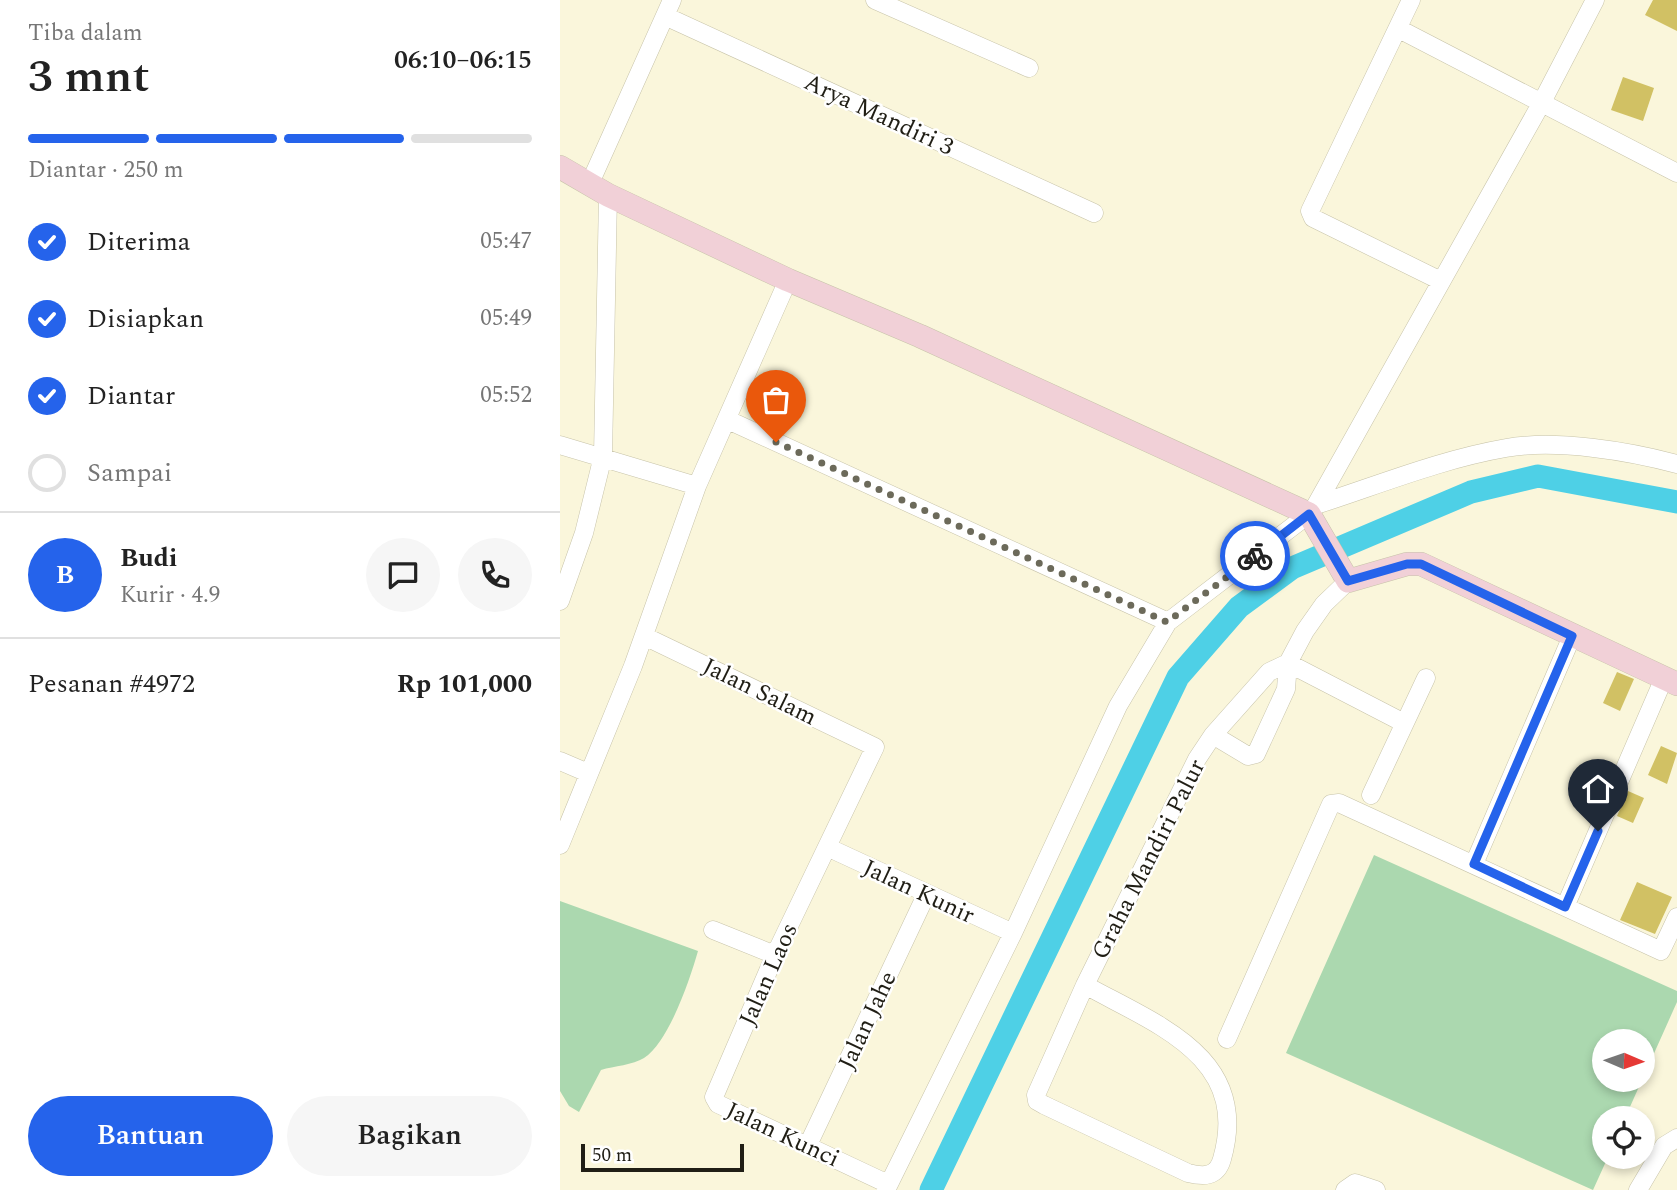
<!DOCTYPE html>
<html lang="id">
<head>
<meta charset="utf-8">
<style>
	:root { --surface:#fff; --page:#f6f6f6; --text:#222; --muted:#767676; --line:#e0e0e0; --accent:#2563eb }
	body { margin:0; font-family:Spectral,serif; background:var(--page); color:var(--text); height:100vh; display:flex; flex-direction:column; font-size:26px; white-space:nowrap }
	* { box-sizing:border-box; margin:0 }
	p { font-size:23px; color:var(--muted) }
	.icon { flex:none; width:38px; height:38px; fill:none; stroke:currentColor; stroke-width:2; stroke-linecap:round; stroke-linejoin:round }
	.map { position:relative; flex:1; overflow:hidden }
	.side { display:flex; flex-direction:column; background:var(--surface); width:560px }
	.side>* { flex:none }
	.needle { width:46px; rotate:92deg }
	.fabs { position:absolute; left:1032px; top:1029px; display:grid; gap:14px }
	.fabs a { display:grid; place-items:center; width:63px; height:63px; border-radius:50%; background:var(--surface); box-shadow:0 4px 10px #0003; font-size:35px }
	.scale { position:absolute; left:21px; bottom:18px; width:163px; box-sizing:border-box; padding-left:7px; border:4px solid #201e15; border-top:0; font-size:19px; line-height:24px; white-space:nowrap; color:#201e15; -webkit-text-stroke:5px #fff; paint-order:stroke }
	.pin { position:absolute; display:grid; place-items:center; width:60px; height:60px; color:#fff; margin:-72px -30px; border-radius:50% 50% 50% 0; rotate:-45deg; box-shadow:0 0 7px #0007 }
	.pin .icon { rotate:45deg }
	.courier { position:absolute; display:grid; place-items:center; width:70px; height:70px; margin:-35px; border:5px solid #2563eb; border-radius:50%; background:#fff; color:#222; box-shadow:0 2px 9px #0007 }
	.headline em { font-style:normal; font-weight:600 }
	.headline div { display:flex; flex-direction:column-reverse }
	.headline { display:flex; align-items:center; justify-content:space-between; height:119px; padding:0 28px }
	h1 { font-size:46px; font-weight:600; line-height:52px }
	.bar { display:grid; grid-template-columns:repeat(4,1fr); gap:10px 7px; align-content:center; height:84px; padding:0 28px }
	.bar i { height:9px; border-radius:5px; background:var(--line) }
	.bar .selected { background:var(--accent) }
	.bar p { grid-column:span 4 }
	.line { display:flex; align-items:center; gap:18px; padding:0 28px; border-top:2px solid var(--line) }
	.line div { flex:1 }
	.round { display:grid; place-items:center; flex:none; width:74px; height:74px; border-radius:37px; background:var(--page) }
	ol { padding:0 28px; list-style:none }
	li { display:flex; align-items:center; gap:21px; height:77px }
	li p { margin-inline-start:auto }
	li .icon { padding:7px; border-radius:50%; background:var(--accent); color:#fff; stroke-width:4 }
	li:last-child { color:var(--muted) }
	li i { width:38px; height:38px; border:4px solid var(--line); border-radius:50% }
	.primary-button { display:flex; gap:14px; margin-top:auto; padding:14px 28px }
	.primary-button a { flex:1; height:80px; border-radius:42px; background:var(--accent); color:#fff; font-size:28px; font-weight:600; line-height:80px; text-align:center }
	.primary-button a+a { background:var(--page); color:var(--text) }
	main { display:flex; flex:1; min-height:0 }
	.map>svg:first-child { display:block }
	.green { fill:#abd8af }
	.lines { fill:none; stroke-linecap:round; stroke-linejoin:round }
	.canal { stroke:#4ed0e6; stroke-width:23 }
	.building { fill:#d1c164 }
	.street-casing { stroke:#c7c3a9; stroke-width:19 }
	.secondary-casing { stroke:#c7c3a9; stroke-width:24 }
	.street { stroke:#fff; stroke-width:18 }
	.secondary { stroke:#f1d0d7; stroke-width:23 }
	.done { stroke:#6c6a5a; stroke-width:7; stroke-dasharray:0 12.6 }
	.route { stroke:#2563eb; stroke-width:9 }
	.labels { text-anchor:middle; stroke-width:5; stroke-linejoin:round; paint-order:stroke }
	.street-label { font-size:24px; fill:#201e15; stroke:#fff }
</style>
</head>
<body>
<main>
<section class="side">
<div class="headline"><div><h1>3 mnt</h1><p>Tiba dalam</p></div><em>06:10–06:15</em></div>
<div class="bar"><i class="selected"></i><i class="selected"></i><i class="selected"></i><i></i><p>Diantar · 250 m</p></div>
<ol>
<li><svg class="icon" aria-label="check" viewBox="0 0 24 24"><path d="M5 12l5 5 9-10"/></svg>Diterima<p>05:47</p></li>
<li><svg class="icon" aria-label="check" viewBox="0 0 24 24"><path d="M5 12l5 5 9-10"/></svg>Disiapkan<p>05:49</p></li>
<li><svg class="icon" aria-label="check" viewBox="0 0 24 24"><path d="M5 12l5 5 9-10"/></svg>Diantar<p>05:52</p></li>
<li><i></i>Sampai</li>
</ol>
<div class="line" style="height:126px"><b class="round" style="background:var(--accent);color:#fff">B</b><div><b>Budi</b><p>Kurir · 4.9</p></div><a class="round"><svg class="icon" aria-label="chat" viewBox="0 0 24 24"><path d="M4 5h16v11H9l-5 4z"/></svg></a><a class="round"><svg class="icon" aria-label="phone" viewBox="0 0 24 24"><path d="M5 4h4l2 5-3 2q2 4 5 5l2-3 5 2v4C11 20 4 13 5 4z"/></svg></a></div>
<div class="line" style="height:91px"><div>Pesanan #4972</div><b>Rp 101,000</b></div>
<div class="primary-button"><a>Bantuan</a><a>Bagikan</a></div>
</section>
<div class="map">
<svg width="1117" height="1190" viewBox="0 0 1117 1190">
	<rect width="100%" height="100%" fill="#faf6db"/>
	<path class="green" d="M 814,855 L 1117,991 L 1117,1002 L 1083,1078 L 1083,1041 L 1045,1041 L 1045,1080 L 1082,1080 L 1065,1118 L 1045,1118 L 1045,1157 L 1048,1157 L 1033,1190 L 726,1053 Z
		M 0,901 L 138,951 C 130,979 109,1042 84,1058 C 73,1065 54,1066 41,1070 L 19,1112 L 9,1106 L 0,1091 Z"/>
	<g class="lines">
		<path class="canal" d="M 371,1190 L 618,677 L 679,607 L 732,568 L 911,492 L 978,476 L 1117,502"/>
	</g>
	<path class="building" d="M 1093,0 L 1117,0 L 1117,31 L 1085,15 Z
		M 1063,77 L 1094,88 L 1083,121 L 1051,110 Z
		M 1057,672 L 1074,679 L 1060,711 L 1043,703 Z
		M 1101,746 L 1117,753 L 1107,784 L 1088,775 Z
		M 1068,791 L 1084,798 L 1073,823 L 1057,816 Z
		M 1077,882 L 1112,897 L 1095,934 L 1060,920 Z"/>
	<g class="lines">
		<defs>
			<path id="street" d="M 315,0 L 469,68
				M 851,0 L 750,211 L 753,218 L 881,281
				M 105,16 L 534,213
				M 839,29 L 1117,173
				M 30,183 L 112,0
				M 168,420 L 608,622
				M 0,445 L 137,486
				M 756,505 C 818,485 882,459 946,448 C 996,439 1068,451 1117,464
				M 0,601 L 24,533 L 43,456 L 48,195
				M 84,636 L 315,747 L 215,955 L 154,1097 L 158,1104 L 328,1184
				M 653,735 L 688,756 L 696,754 L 726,689 L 728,663 L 844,723
				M 0,761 L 28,773
				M 811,795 L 866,678
				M 0,845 L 73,666 L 137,486 L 228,280
				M 267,847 L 453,933
				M 914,864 L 1012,636
				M 1005,907 L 1104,678
				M 153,930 L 215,955
				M 525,985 C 597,1025 691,1057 662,1159 C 657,1177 644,1177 628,1173 L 484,1105 L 477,1101 L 476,1095 L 525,985 L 637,759 L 653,735 L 709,672 L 728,663 L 745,631 L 764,604 L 788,581
				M 667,1039 L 771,804 L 779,803 L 1101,951 L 1117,917
				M 248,1145 L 366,895
				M 326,1190 L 453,933 L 558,706 L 608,622 L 749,514 L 756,505 L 982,102 L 1035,0
				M 785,1190 L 795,1183 L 816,1190
				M 1078,1190 L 1104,1146 L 1117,1138"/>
			<path id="secondary" d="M 0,167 L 48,195 L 228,280 L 360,336 L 749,514 L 788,581 L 847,564 L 861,564 L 1117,684"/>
		</defs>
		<use href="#street" class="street-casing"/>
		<use href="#secondary" class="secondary-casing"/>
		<use href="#street" class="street"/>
		<use href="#secondary" class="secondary"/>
	</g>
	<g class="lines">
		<path class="done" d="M 216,442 L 607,622 L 695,556"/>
		<path class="route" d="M 695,556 L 749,514 L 788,581 L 847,564 L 861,564 L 1012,636 L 914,864 L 1005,907 L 1038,831"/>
	</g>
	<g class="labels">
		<g class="street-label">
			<text transform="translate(319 114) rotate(25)" y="8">Arya Mandiri 3</text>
			<text transform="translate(200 691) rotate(26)" y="8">Jalan Salam</text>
			<text transform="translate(588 859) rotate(-63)" y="8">Graha Mandiri Palur</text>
			<text transform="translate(359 891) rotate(25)" y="8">Jalan Kunir</text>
			<text transform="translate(208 974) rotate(-66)" y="8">Jalan Laos</text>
			<text transform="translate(307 1020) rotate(-65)" y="8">Jalan Jahe</text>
			<text transform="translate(223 1134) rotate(25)" y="8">Jalan Kunci</text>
		</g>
	</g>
</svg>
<div class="fabs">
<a><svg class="needle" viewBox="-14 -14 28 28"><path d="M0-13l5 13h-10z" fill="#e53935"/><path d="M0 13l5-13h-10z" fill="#767676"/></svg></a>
<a><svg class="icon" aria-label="locate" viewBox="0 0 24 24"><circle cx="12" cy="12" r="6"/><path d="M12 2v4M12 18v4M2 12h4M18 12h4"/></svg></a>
</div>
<div class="scale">50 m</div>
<div class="pin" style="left:216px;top:442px;background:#ea580c"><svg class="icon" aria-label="bag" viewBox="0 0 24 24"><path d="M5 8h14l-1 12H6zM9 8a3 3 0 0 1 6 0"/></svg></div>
<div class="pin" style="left:1038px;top:831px;background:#1f2937"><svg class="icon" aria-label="home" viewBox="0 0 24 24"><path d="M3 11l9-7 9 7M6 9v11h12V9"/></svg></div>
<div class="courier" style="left:695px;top:556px"><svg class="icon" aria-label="bike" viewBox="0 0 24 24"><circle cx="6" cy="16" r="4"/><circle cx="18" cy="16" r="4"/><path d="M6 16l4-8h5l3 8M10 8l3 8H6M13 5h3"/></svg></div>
</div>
</main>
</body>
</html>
